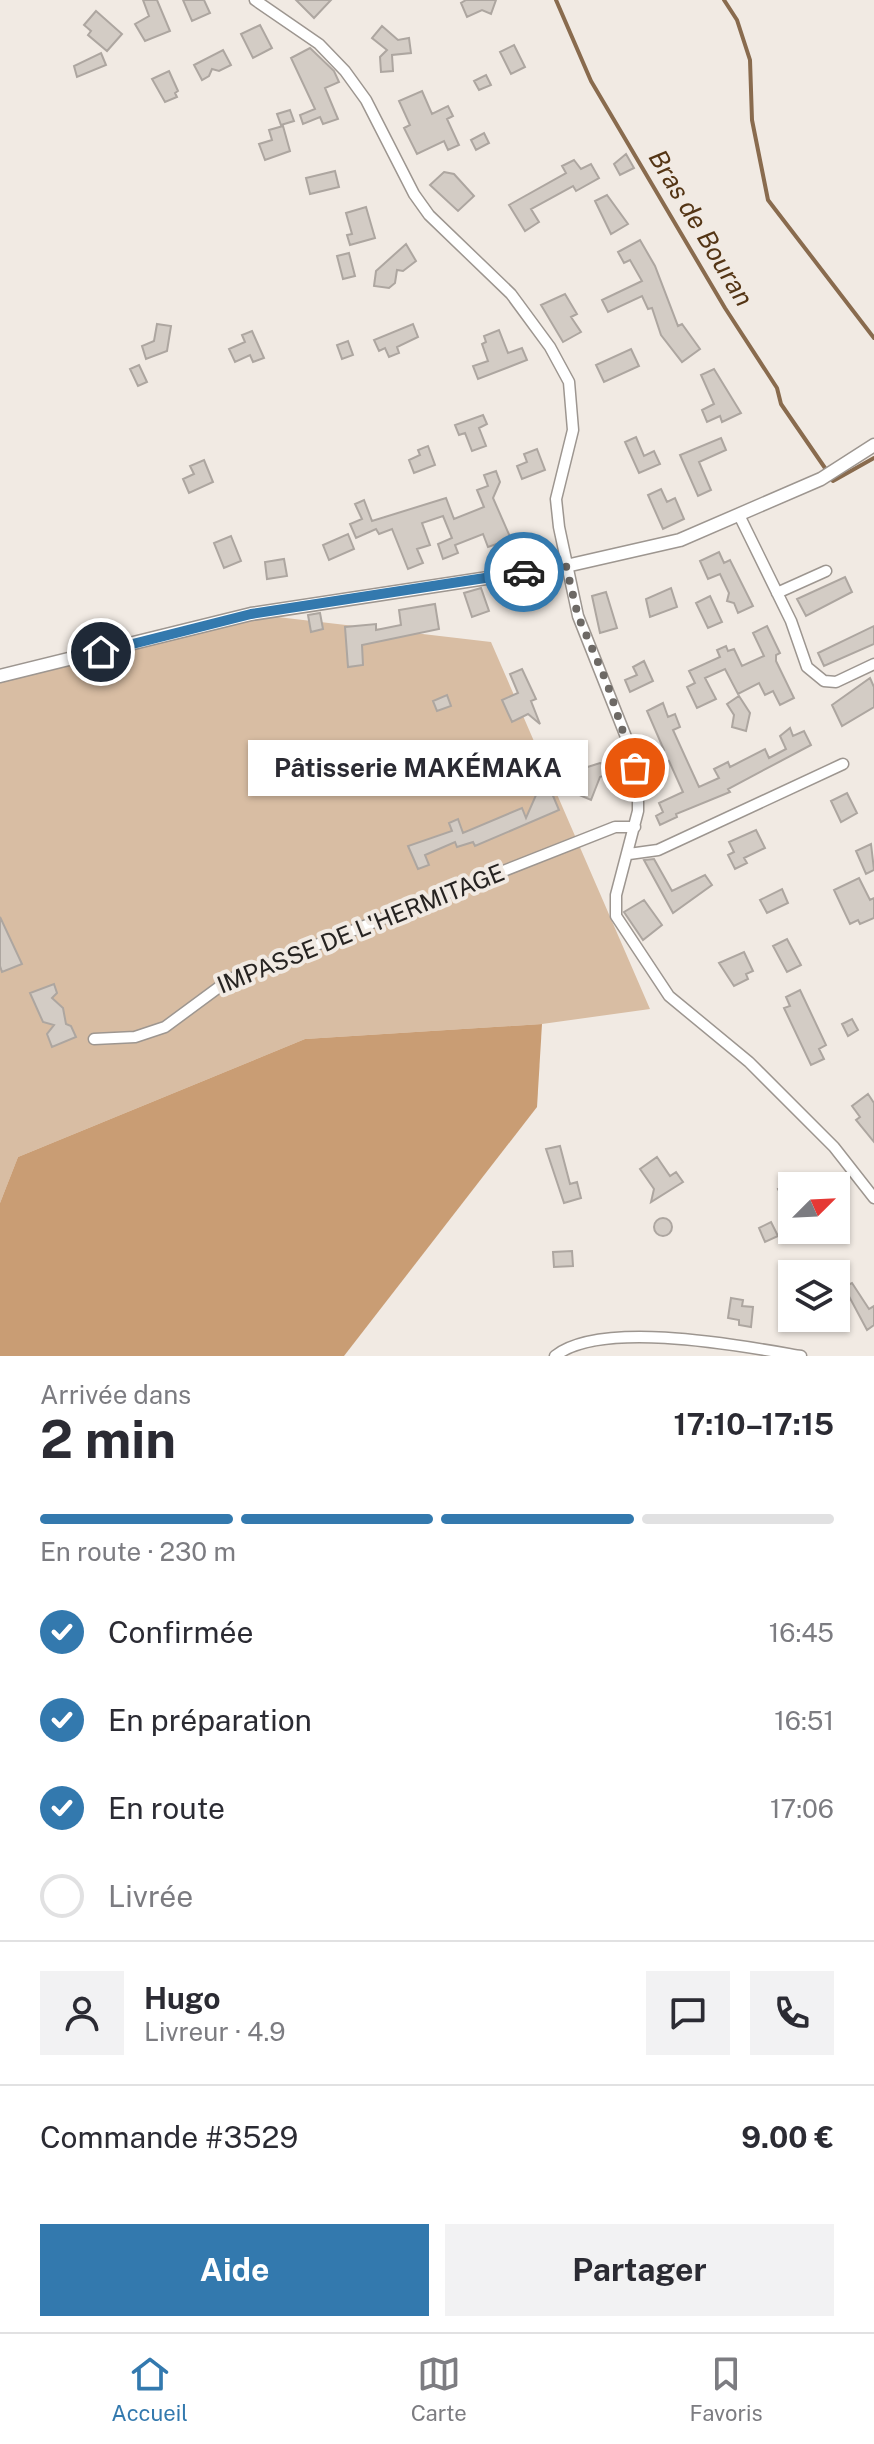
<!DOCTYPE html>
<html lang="fr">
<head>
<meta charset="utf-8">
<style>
	:root { --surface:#fff; --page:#f2f2f3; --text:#2b2b33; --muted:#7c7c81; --line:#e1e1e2; --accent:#3379ae }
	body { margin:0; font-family:"Public Sans",sans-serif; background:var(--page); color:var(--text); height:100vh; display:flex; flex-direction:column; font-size:30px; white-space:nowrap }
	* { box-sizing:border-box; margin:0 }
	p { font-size:26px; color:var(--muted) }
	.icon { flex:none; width:44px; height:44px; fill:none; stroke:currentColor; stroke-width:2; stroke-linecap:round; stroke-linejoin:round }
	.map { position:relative; height:1356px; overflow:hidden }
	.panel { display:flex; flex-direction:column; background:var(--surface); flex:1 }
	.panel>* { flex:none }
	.needle { width:52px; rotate:66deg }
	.fabs { position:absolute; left:778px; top:1172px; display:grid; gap:16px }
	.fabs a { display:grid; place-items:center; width:72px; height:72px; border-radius:0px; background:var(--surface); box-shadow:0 2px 6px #0004; font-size:40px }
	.pin { position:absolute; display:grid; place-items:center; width:68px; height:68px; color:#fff; margin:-34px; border:4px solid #fff; border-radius:50%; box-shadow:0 2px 8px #0007 }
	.courier { position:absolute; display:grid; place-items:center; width:80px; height:80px; margin:-40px; border:6px solid #3379ae; border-radius:50%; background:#fff; color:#222; box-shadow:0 2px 10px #0007 }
	.bubble { position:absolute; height:56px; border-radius:0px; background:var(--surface); box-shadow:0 2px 6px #0004; font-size:26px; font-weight:700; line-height:56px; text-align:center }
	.head em { font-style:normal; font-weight:700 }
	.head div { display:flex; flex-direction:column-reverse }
	.head { display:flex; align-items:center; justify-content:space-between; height:136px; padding:0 40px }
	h1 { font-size:52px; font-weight:700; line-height:60px }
	.bar { display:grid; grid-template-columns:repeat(4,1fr); gap:12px 8px; align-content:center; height:96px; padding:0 40px }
	.bar i { height:10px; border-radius:6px; background:var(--line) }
	.bar .current { background:var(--accent) }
	.bar p { grid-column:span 4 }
	.line { display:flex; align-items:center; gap:20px; padding:0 40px; border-top:2px solid var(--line) }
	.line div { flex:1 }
	.round { display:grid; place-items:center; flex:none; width:84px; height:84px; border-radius:0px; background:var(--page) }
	ol { padding:0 40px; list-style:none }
	li { display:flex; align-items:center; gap:24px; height:88px }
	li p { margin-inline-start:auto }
	li .icon { padding:8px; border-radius:50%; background:var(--accent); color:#fff; stroke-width:4 }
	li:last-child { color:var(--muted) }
	li i { width:44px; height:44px; border:4px solid var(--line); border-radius:50% }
	.button { display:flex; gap:16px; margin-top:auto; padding:16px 40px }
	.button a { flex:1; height:92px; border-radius:0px; background:var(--accent); color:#fff; font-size:32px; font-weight:700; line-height:92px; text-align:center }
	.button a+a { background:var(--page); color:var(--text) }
	.tabs { display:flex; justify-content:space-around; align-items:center; height:112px; border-top:2px solid var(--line); background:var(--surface); font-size:22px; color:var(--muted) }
	.tabs a { display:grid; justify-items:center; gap:4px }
	.tabs .current { color:var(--accent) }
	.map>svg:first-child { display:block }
	.green { fill:#d8bda3 }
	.forest { fill:#c99d74 }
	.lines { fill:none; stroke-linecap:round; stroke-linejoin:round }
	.stream { stroke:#896b4e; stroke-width:4 }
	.building { fill:#d3ccc5; stroke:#ada6a0; stroke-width:2 }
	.minor-casing { stroke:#9d9690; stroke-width:13 }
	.tertiary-casing { stroke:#9d9690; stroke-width:15 }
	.minor { stroke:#fff; stroke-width:10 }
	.tertiary { stroke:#fff; stroke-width:12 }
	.done { stroke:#6d6965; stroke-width:8; stroke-dasharray:0 14.4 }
	.route { stroke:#3379ae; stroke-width:10 }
	.labels { text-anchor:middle; stroke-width:8; stroke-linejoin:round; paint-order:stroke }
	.street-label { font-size:24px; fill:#262321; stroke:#f1eae3 }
	.water-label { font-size:26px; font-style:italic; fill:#543515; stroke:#f1eae3 }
</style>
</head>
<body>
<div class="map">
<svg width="874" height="1356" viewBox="0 0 874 1356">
	<rect width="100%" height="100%" fill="#f1eae3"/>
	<path class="green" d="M 251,614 L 491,642 L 650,1009 L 542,1024 L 305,1039 L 18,1157 L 0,1203 L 0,676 Z"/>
	<path class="forest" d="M 542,1024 L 537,1107 L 344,1356 L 0,1356 L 0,1203 L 18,1157 L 305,1039 Z"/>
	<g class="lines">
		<path class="stream" d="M 556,0 L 591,81 L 725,308 L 777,388 L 781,404 L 825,468
			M 724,0 L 737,20 L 750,60 L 752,120 L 768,200 L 874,338
			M 833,481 L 874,458"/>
	</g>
	<path class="building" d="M 143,0 L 157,0 L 170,31 L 145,41 L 135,24 L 149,16 Z
		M 183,0 L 204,0 L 210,13 L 192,21 Z
		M 296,0 L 331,0 L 314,18 Z
		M 466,0 L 496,0 L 491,14 L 482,10 L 467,17 L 461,3 Z
		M 96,11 L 122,34 L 107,51 L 88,35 L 91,31 L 84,25 Z
		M 260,25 L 272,48 L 253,58 L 241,34 Z
		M 382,26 L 398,40 L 409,38 L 411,53 L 392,55 L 393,71 L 381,72 L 380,57 L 387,50 L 372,38 Z
		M 514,45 L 525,67 L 511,74 L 500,52 Z
		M 310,48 L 334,71 L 339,82 L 325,88 L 338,119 L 323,124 L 320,117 L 303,124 L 300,115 L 315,109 L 291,58 Z
		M 223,50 L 231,65 L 219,71 L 212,69 L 209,76 L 202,80 L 194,65 Z
		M 101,53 L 106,65 L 77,77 L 74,66 Z
		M 169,71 L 178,91 L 175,93 L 177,97 L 165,102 L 152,79 Z
		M 486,75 L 491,85 L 479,90 L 474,81 Z
		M 422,91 L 432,114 L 448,106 L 453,116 L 447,119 L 459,145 L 448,150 L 444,141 L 417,154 L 404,128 L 410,125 L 399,101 Z
		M 290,110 L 294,121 L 281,125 L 277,114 Z
		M 283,126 L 290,151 L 265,160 L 259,144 L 272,140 L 269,130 Z
		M 484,133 L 489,143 L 476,150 L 471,140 Z
		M 626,154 L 634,168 L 620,175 L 614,164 Z
		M 574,160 L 581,169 L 591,164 L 599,178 L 576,191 L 573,186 L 531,209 L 539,222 L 525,231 L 509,205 L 566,173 L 562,166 Z
		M 335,171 L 339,187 L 310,194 L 306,178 Z
		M 444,172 L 454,174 L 474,196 L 458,211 L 430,185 Z
		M 607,195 L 628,224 L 611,234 L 595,201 Z
		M 366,207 L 375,238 L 350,245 L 347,235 L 352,234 L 346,213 Z
		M 640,240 L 655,266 L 678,326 L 682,324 L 700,349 L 682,362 L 661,335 L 652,308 L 648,309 L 642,296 L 608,312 L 602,300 L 642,281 L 630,260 L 624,263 L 618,252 Z
		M 406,244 L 416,261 L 403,271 L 397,270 L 395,283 L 389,288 L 374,286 L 376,271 Z
		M 349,253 L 355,276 L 343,279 L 337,256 Z
		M 565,294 L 577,314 L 571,317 L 581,332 L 563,342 L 541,305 Z
		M 157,324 L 171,326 L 167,351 L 146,359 L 142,346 L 154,341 Z
		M 413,324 L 418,337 L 397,347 L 399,353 L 389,357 L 385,348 L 379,351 L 374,340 Z
		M 499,330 L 508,353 L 522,348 L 527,360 L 478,379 L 473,366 L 488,361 L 482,344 L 486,342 L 484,336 Z
		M 252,331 L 264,358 L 253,362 L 250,355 L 235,362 L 229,349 L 245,342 L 242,335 Z
		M 348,341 L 353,355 L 342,359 L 337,345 Z
		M 631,349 L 639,366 L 604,382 L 596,365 Z
		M 139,365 L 147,382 L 138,386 L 130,369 Z
		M 714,369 L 741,413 L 722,422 L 720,416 L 707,422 L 702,410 L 714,404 L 701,375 Z
		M 483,415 L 487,424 L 479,428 L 486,446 L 472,451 L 465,433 L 459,435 L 455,425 Z
		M 636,437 L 644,456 L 654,451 L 660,464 L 639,473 L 625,442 Z
		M 721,438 L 726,450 L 699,462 L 711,490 L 698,496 L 680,455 Z
		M 428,446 L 435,465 L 414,473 L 409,460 L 420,455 L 418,450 Z
		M 537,449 L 545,470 L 522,479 L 517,466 L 527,462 L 524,454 Z
		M 204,460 L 213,482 L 189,493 L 183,479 L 194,474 L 190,466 Z
		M 496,471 L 500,482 L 493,498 L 511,539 L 488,547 L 483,534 L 455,545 L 458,553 L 443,559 L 438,544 L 452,538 L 443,516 L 422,523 L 430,545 L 417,549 L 423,563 L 408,569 L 392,529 L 379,534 L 376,529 L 356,538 L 350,524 L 362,519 L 355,504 L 364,500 L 372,521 L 446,498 L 454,519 L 484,507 L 477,490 L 488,486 L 484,475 Z
		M 661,489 L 667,502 L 675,498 L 684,519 L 663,529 L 648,495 Z
		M 348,534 L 354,549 L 329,560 L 323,545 Z
		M 231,536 L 241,561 L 224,568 L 214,543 Z
		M 719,552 L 724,563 L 730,560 L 753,606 L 738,613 L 734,603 L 727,601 L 729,593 L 720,574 L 708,579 L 700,561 Z
		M 284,559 L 287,576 L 267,579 L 265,562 Z
		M 845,577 L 852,592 L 806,616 L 797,599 Z
		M 481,588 L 489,611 L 472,617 L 464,593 Z
		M 671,588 L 677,607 L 650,617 L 646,599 Z
		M 606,592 L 617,628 L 600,633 L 592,596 Z
		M 710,596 L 722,622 L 708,628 L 696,603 Z
		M 435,604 L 439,629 L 362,645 L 363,665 L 348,667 L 345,627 L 376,624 L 376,630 L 401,625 L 399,610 Z
		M 320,613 L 323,629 L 311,632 L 308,615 Z
		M 767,626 L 780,653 L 776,655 L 776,661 L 794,698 L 780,705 L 773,691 L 765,695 L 759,683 L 738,694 L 725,669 L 705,678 L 716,699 L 697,708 L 687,687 L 695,683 L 689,671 L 720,657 L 717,650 L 726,646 L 728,651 L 734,649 L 742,666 L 764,656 L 753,633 Z
		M 874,626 L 874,644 L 824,666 L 818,653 Z
		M 644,661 L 653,681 L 630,692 L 625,680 L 637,675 L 633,667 Z
		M 522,669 L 536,699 L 531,701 L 540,724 L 528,714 L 512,722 L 502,700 L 518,693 L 510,674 Z
		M 870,678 L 874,687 L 874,707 L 842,726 L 832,705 Z
		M 447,695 L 451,706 L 437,711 L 433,701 Z
		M 739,696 L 750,713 L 746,731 L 732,727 L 734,715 L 727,704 Z
		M 663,703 L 668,717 L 675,714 L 680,727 L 673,730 L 699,787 L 719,778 L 714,769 L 728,762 L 730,767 L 765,749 L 769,758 L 786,749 L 780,736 L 790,728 L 793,736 L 804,731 L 811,745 L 728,789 L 730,792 L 676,814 L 677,817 L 660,825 L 656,816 L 663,812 L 659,803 L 683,792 L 669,761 L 666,762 L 661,751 L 664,750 L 647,711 Z
		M 600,763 L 607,766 L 610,773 L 600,777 L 591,800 L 577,794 L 572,776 L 562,780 L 558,770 L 569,765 L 572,772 Z
		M 547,791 L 551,791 L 559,810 L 475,846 L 473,842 L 457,847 L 455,842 L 432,852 L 425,855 L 429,865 L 418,869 L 408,846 L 452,831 L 449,823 L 458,819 L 463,833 L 522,808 L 526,818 L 536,795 Z
		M 847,793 L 857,813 L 841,822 L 831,801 Z
		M 756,830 L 765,848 L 744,858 L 747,863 L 735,869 L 728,855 L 734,852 L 729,842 Z
		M 871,844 L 874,870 L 866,874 L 856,851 Z
		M 654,859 L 672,891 L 705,875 L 712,885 L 673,913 L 644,860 Z
		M 859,878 L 870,900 L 874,898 L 874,918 L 860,924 L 858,920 L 850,924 L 834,890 Z
		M 782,889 L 788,903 L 767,913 L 760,900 Z
		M 644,900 L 662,925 L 643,940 L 624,912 Z
		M 0,917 L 22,964 L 2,972 L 0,966 Z
		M 787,939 L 801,965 L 787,972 L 773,946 Z
		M 744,952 L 753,971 L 746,974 L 748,979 L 734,986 L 719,963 Z
		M 54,984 L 57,993 L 52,998 L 63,1008 L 66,1024 L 71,1026 L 76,1037 L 52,1047 L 47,1034 L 54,1025 L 43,1022 L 30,993 Z
		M 800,990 L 826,1045 L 819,1049 L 824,1059 L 811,1065 L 784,1008 L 790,1006 L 786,997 Z
		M 852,1019 L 858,1030 L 848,1036 L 842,1024 Z
		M 868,1094 L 874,1103 L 874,1142 L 856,1120 L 860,1117 L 852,1106 Z
		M 560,1146 L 570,1184 L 577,1182 L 581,1198 L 564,1203 L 546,1149 Z
		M 657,1157 L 670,1176 L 676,1172 L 683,1182 L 651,1202 L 654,1189 L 640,1169 Z
		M 792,1182 L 792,1218 L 778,1189 Z
		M654 1227a9 9 0 1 1 18 0a9 9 0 1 1-18 0Z
		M 771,1222 L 778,1236 L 765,1242 L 759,1228 Z
		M 572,1251 L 573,1266 L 554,1267 L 553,1252 Z
		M 852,1283 L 869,1309 L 874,1306 L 874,1325 L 867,1330 L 844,1287 Z
		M 731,1298 L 743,1300 L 742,1306 L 753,1307 L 751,1327 L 739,1325 L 739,1320 L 728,1318 Z"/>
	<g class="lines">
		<defs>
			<path id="minor" d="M 255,0 L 319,44 L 345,71 L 366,100 L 414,194 L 429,215 L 511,294 L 550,347 L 569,382 L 573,430 L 556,499 L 559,527 L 578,616 L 632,752 L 638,784 L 638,811 L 616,895 L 616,916 L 669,996 L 749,1062 L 834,1147 L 874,1198
				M 739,515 L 791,621 L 807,667 L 824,681 L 836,682 L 874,664
				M 777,593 L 826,571
				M 629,854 L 658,850 L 843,764
				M 94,1039 L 135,1037 L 165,1027 L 230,979 L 615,827 L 635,827
				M 555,1356 C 602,1319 742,1346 801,1356"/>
			<path id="tertiary" d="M 0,676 L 251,614 L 566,566 L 680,540 L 821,479 L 874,445"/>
		</defs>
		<use href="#minor" class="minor-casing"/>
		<use href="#tertiary" class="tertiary-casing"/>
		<use href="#minor" class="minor"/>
		<use href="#tertiary" class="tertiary"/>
	</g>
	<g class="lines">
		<path class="done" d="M 524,572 L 566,566 L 578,616 L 607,683 L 635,768"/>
		<path class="route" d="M 101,652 L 251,614 L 524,572"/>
	</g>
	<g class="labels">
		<g class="street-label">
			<text transform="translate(361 929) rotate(-22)" y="8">IMPASSE DE L'HERMITAGE</text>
		</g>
		<g class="water-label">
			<text transform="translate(701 228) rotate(59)" y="9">Bras de Bouran</text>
		</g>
	</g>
</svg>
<div class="fabs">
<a><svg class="needle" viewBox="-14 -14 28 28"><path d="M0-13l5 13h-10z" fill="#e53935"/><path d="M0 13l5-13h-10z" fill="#7c7c81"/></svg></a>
<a><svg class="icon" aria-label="layers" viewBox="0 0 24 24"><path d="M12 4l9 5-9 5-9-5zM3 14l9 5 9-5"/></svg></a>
</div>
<div class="pin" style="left:635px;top:768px;background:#ea580c"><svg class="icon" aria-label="bag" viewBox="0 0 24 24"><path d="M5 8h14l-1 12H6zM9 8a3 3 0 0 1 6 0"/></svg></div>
<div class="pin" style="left:101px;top:652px;background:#1f2937"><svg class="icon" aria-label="home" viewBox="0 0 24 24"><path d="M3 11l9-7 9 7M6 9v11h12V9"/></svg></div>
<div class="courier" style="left:524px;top:572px"><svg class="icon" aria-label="car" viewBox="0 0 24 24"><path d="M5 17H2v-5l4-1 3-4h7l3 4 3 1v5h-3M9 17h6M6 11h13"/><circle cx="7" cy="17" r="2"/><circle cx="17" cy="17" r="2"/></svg></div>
<div class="bubble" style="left:248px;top:740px;width:340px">Pâtisserie MAKÉMAKA</div>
</div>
<section class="panel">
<div class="head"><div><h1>2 min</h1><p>Arrivée dans</p></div><em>17:10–17:15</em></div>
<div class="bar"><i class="current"></i><i class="current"></i><i class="current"></i><i></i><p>En route · 230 m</p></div>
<ol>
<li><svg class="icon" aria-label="check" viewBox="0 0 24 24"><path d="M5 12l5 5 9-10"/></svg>Confirmée<p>16:45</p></li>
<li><svg class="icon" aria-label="check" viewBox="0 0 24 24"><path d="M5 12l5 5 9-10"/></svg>En préparation<p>16:51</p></li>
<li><svg class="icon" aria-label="check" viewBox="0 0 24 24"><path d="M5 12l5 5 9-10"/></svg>En route<p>17:06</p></li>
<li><i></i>Livrée</li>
</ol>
<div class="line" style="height:144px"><a class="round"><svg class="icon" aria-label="person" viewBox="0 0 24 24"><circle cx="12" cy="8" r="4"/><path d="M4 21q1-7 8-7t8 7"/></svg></a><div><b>Hugo</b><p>Livreur · 4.9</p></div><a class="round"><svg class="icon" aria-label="chat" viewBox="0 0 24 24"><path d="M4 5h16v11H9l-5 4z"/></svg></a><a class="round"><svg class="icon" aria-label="phone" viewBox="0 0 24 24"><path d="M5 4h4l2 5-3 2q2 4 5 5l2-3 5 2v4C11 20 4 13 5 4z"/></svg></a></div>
<div class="line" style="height:104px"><div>Commande #3529</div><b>9.00 €</b></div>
<div class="button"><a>Aide</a><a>Partager</a></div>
</section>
<nav class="tabs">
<a class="current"><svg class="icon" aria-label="home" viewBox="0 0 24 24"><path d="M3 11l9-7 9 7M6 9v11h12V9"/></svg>Accueil</a>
<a><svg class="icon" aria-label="map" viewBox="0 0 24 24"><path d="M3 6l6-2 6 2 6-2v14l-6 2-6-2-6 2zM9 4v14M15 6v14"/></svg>Carte</a>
<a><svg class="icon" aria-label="saved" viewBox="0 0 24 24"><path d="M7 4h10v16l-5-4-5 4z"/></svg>Favoris</a>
</nav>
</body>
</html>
